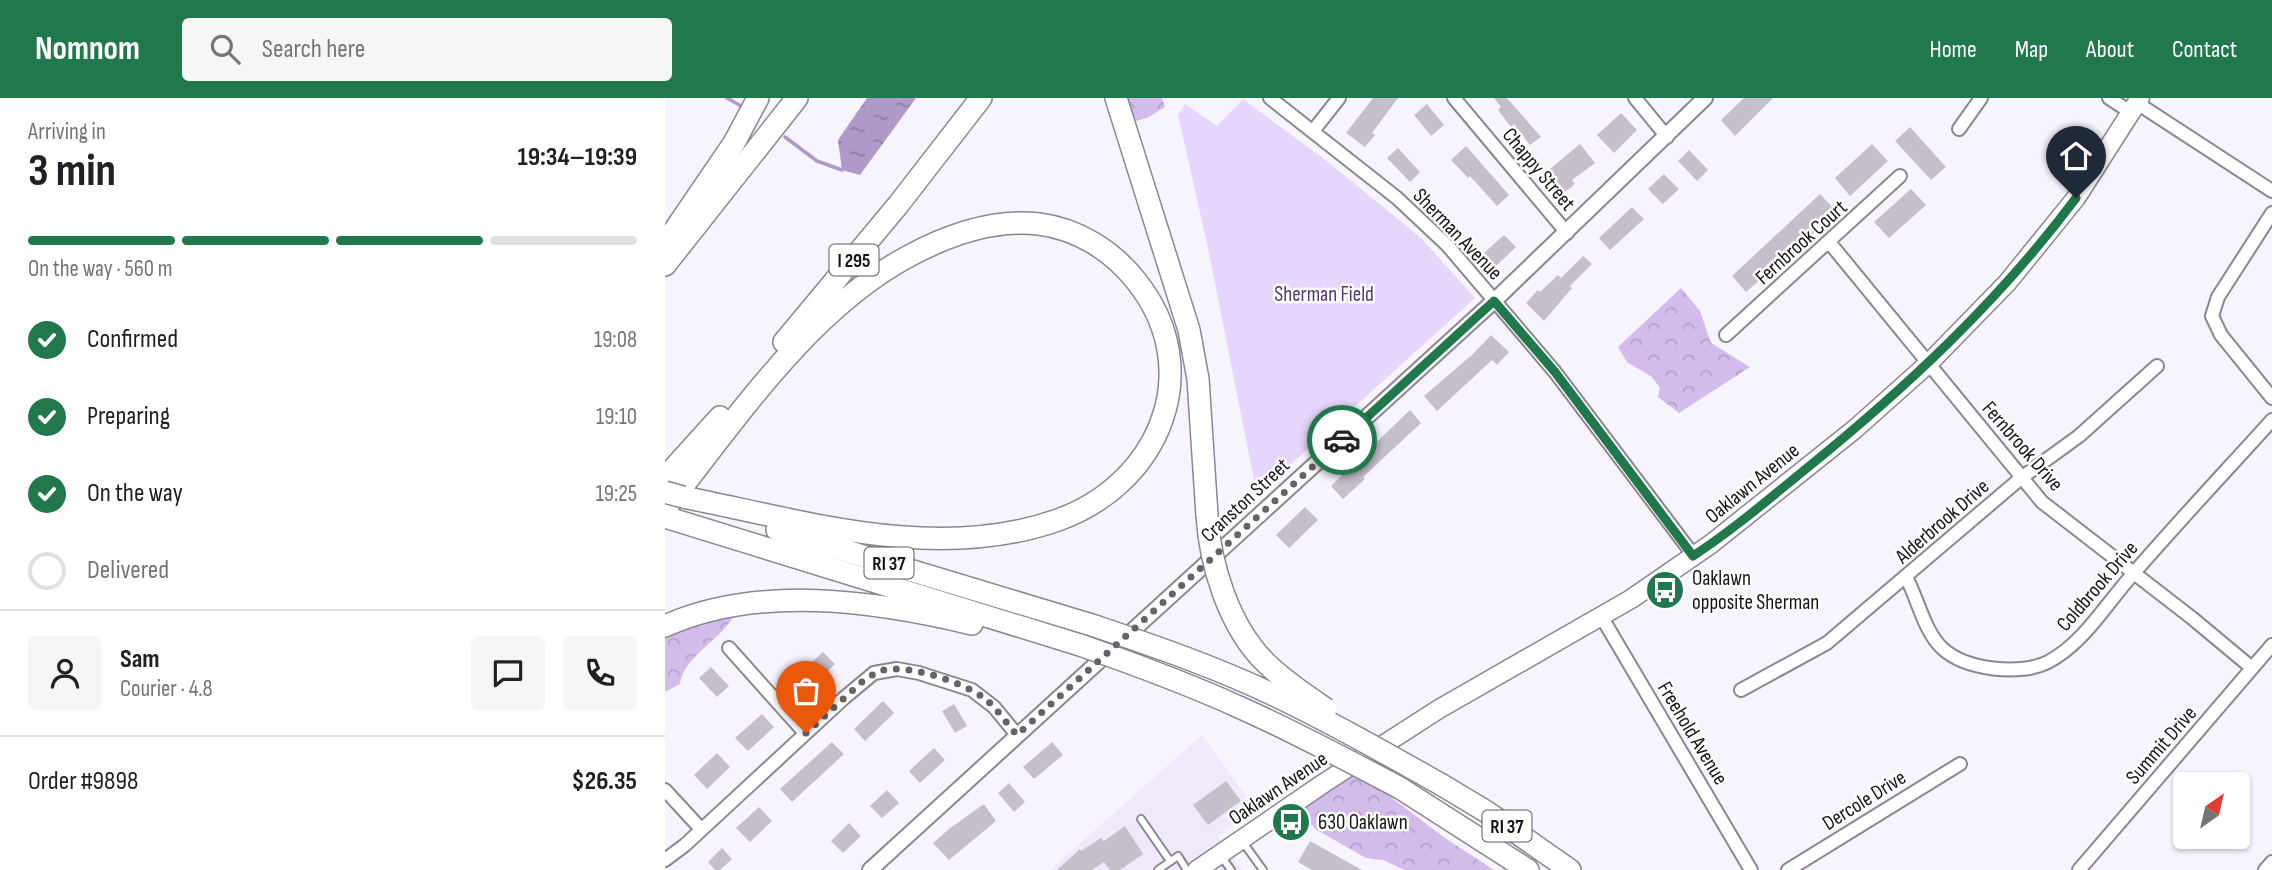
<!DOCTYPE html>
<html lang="en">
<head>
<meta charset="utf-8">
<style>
	:root { --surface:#fff; --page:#f6f6f6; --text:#202124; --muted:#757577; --line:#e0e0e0; --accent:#21784c }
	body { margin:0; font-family:"Sofia Sans Condensed",sans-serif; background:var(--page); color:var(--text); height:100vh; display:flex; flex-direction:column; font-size:26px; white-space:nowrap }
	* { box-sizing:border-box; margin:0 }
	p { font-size:23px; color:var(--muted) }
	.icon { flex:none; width:38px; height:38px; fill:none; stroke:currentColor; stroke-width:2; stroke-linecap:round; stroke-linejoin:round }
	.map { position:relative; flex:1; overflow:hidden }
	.side { display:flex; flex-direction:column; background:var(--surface); width:665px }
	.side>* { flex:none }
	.needle { width:46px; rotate:34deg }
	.buttons { position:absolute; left:1508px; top:674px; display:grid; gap:14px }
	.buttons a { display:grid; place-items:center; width:77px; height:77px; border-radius:7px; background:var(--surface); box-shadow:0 2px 5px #0004; font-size:35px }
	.pin { position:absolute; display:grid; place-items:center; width:60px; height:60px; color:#fff; margin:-72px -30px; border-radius:50% 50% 50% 0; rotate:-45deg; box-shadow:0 0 7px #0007 }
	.pin .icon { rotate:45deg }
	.courier { position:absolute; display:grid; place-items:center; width:70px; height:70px; margin:-35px; border:5px solid #21784c; border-radius:50%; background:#fff; color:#222; box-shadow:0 2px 9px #0007 }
	.overview em { font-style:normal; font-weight:700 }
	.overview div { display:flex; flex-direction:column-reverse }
	.overview { display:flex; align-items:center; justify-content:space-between; height:119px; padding:0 28px }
	h1 { font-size:46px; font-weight:700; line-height:52px }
	.bar { display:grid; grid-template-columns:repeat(4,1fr); gap:10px 7px; align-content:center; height:84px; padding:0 28px }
	.bar i { height:9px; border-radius:5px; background:var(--line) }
	.bar .current { background:var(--accent) }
	.bar p { grid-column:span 4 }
	.line { display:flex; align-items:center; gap:18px; padding:0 28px; border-top:2px solid var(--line) }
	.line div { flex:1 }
	.round { display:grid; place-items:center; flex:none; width:74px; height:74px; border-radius:7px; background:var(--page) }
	ol { padding:0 28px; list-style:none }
	li { display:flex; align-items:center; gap:21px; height:77px }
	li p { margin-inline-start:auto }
	li .icon { padding:7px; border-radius:50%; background:var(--accent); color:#fff; stroke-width:4 }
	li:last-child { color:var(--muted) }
	li i { width:38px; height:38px; border:4px solid var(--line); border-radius:50% }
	header { display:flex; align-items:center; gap:42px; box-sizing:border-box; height:98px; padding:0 35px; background:var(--accent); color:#fff }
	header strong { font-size:33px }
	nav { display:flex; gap:38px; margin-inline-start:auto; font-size:24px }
	.search { width:490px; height:63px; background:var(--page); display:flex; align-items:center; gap:18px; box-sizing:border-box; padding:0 24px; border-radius:7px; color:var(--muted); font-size:26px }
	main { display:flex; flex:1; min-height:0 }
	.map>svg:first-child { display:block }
	.built { fill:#f0e8fb }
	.forest { fill:url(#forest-crowns) }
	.park { fill:#e7d6fb }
	.water { fill:url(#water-ripples) }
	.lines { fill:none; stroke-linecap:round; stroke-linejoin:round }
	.stream { stroke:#af99c8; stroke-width:3.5 }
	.building { fill:#c5bfcb }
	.service-casing { stroke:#8b8691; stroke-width:10 }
	.minor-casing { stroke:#8b8691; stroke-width:16 }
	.tertiary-casing { stroke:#8b8691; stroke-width:18 }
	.primary-casing { stroke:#8b8691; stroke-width:21 }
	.motorway-casing { stroke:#8b8691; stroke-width:24 }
	.service { stroke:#fff; stroke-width:6 }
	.minor { stroke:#fff; stroke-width:12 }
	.tertiary { stroke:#fff; stroke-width:14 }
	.primary { stroke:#fff; stroke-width:18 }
	.motorway { stroke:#fff; stroke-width:21 }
	.motorway-bridge-casing { stroke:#8b8691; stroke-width:24; stroke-linecap:butt }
	.motorway-bridge { stroke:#fff; stroke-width:21 }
	.done { stroke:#656268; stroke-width:7; stroke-dasharray:0 12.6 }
	.route { stroke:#21784c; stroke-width:9 }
	.labels { text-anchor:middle; stroke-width:5; stroke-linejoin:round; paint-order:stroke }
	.shield { fill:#fff; stroke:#5c5a5d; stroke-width:2 }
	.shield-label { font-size:19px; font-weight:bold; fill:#161418 }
	.street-label { font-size:21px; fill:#161418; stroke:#fff }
	.park-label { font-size:21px; fill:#543670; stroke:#fff }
	.poi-label { font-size:21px; fill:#161418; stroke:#fff; text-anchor:start }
</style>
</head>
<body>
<header>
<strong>Nomnom</strong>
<div class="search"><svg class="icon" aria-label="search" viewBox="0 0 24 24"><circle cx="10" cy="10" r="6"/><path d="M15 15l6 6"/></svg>Search here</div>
<nav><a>Home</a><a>Map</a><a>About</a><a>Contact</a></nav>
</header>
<main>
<section class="side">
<div class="overview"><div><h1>3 min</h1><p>Arriving in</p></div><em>19:34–19:39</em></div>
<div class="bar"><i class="current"></i><i class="current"></i><i class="current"></i><i></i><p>On the way · 560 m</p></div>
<ol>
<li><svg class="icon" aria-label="check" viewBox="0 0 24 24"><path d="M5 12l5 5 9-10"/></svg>Confirmed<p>19:08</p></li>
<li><svg class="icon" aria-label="check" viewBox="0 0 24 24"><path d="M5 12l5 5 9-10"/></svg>Preparing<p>19:10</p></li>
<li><svg class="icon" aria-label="check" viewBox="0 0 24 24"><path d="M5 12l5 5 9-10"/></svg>On the way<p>19:25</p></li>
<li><i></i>Delivered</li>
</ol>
<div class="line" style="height:126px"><a class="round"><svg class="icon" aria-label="person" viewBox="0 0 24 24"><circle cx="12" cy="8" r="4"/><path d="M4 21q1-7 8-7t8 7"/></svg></a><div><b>Sam</b><p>Courier · 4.8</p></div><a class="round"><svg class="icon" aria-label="chat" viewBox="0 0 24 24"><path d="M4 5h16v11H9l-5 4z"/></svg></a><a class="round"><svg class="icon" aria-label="phone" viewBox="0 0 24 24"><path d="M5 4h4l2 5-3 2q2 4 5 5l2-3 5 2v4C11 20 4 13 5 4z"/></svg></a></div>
<div class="line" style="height:91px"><div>Order #9898</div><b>$26.35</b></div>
</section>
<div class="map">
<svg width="1607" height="772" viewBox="0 0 1607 772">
	<defs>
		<pattern id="forest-crowns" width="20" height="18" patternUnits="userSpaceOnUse" patternTransform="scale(1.75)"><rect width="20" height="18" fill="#d3bcec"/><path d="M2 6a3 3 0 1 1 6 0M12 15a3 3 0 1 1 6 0" fill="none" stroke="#b4a1ca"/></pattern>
		<pattern id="water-ripples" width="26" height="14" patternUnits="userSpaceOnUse" patternTransform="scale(1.75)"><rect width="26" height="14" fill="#af99c8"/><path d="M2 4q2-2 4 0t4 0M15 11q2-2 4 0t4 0" fill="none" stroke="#8d7ca1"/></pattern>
	</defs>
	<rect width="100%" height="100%" fill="#f8f4fd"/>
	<path class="built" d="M 537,637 L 591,711 L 553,738 L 577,772 L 385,772 Z"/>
	<path class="forest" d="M 451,0 L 497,0 L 500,9 L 484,19 L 468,24 Z
		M 1016,190 L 1035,213 L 1046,245 L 1085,269 L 1014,315 L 993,299 L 995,290 L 987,279 L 962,264 L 953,249 Z
		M 74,512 C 69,518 65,524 60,530 C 45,547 18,563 15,586 L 0,594 L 0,531 Z
		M 679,673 L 698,678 L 780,740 L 829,772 L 740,772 L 718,762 L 701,760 L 650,731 L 632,706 Z"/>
	<path class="park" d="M 578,1 L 663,64 L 756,140 L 810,200 L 592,397 L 543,150 L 513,17 L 520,6 L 552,28 Z"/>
	<path class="water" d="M 202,0 L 251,0 L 195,77 L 177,72 L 173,42 Z"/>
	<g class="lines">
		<path class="stream" d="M 62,0 L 76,8
			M 120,39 L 152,63 L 177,72"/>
	</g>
	<path class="building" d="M 708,0 L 733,0 L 707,35 L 710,37 L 700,49 L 681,35 Z
		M 829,0 L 842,0 L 876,39 L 865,47 L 849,26 L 846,29 L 833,12 L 836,9 Z
		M 1079,0 L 1108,0 L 1070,38 L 1056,22 Z
		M 762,6 L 779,27 L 766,38 L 749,17 Z
		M 956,15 L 972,32 L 949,55 L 932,37 Z
		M 1245,29 L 1281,69 L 1266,82 L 1230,43 Z
		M 915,46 L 930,65 L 907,82 L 910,86 L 896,97 L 879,76 Z
		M 1207,46 L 1223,63 L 1185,98 L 1170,80 Z
		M 801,48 L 844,97 L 832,108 L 805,78 L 803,80 L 786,62 Z
		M 733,50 L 755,74 L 745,84 L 722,60 Z
		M 1024,52 L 1043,72 L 1032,83 L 1013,63 Z
		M 999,76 L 1014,91 L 998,106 L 983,91 Z
		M 1246,91 L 1261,107 L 1224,140 L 1209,124 Z
		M 1155,96 L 1171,113 L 1135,149 L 1133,148 L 1081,194 L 1067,178 Z
		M 967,109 L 979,121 L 945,152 L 934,140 Z
		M 839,137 L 851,149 L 831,168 L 819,155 Z
		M 918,158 L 927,166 L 905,188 L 907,190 L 879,223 L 861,205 L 873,192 L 875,194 L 893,177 L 896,180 Z
		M 826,237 L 844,254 L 832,267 L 827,262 L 772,313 L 759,298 L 809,255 Z
		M 745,312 L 756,325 L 698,379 L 700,381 L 678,401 L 666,388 Z
		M 640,409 L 653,422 L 624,450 L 611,437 Z
		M 158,554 L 170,566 L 145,590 L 133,577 Z
		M 46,569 L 64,588 L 52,599 L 34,580 Z
		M 218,603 L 229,615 L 200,643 L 189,631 Z
		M 289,606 L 302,628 L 290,635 L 277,613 Z
		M 97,616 L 109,629 L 83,653 L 70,640 Z
		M 167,644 L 179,656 L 127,704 L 115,691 Z
		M 387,644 L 398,657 L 369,681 L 358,669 Z
		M 269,650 L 280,662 L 255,685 L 244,673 Z
		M 52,655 L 65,669 L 42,691 L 29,677 Z
		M 561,683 L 576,703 L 543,727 L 528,707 Z
		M 344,685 L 360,704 L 349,714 L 333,695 Z
		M 222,692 L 234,705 L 217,720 L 205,708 Z
		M 319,706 L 331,723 L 284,762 L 268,745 L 284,731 Z
		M 94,709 L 107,723 L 85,744 L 71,730 Z
		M 184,725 L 196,738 L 178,755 L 166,743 Z
		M 460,728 L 478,756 L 455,772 L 445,772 L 439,764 L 427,772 L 392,772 L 415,751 L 416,753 L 436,740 L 439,743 Z
		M 645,743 L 697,772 L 647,772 L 633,764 Z
		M 57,750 L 67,761 L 55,772 L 50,772 L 43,764 Z"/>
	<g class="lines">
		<defs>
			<path id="service" d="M 476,721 L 505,763
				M 577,743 L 598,772
				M 556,758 L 566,772
				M 493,772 L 513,758 L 522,772"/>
			<path id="minor" d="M 605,0 L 732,100 L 783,148 L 890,274 L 1029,458
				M 789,0 L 902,135
				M 970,0 L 1002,39
				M 1444,0 L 1467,15
				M 1472,5 L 1607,93
				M 1294,31 L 1316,0
				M 648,33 L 674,0
				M 1607,115 L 1553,199 L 1547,218 L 1556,237 L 1607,300
				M 1164,144 L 1377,404 L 1527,520 L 1587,570
				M 1061,237 L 1235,78
				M 1241,479 C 1253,501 1259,533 1277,550 C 1300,572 1356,578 1383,564 C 1419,545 1441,506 1468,476 C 1513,424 1561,373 1607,322
				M 936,518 L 1086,772
				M 64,550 L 140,635
				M 1076,592 L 1162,545 L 1356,380 L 1414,338 L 1492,268
				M 0,692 L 36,731
				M 0,762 L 20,747 L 179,600 L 209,575 L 232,571 L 254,575 L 307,592 L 329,609 L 352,637
				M 1123,772 L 1295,666
				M 1414,772 L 1607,547
				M 1600,772 L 1607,764"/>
			<path id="tertiary" d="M 205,772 L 829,203 L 1040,0"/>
			<path id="primary" d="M 532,772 L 659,685 L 774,611 L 966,501 L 1046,446 L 1190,331 L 1264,265 L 1342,185 L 1411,100 L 1475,0"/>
			<path id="motorway" d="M 451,0 L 524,232 L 533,281 L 542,417
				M 0,146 L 69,45 L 93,0
				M 0,167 L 132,0
				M 119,244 L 233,107 L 316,0
				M 0,380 L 55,319
				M 0,411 C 70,323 143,212 244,158 C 283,137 330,121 374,126 C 413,131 448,153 472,184 C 542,273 494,386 393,422 C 271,465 139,423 18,399
				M 0,419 L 415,547
				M 112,432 L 430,528
				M 0,528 C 93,486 211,503 307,526
				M 777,687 L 822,714 L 905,772
				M 735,690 L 863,772"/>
		</defs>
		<use href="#service" class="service-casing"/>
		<use href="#minor" class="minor-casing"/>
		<use href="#tertiary" class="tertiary-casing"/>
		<use href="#primary" class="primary-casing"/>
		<use href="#motorway" class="motorway-casing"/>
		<use href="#service" class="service"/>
		<use href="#minor" class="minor"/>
		<use href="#tertiary" class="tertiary"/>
		<use href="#primary" class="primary"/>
		<use href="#motorway" class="motorway"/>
		<defs>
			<path id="motorway-bridge" d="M 0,394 L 18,399
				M 542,417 C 545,467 564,529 601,565 C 619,583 641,597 661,611
				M 430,528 C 492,549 553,570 611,598 C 668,625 722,656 777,687
				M 415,547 C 469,566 524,586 576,610 C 630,634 682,662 735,690"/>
		</defs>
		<use href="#motorway-bridge" class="motorway-bridge-casing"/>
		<use href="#motorway-bridge" class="motorway-bridge"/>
	</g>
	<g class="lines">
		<path class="done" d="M 141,635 L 199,582 C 206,578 211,574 219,572 C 246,567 298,584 319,600 C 332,610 341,625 352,637 L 677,342"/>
		<path class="route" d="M 677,342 L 829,203 L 890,274 L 1028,458 C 1068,432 1105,400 1142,370 C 1242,289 1334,203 1411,100"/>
	</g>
	<defs>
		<symbol id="bus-disc" viewBox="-11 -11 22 22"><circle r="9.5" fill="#21784c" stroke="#fff"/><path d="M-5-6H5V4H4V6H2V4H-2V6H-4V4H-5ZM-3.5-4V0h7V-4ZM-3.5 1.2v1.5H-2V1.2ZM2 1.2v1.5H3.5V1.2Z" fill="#fff"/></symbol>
	</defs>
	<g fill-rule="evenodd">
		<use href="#bus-disc" x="978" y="470" width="44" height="44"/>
		<use href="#bus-disc" x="604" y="702" width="44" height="44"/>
	</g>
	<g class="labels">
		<g class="shield">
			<rect x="164.5" y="146.5" width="49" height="31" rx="5"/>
			<rect x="199.5" y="449.5" width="49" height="31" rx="5"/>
			<rect x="817.5" y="712.5" width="49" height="31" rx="5"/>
		</g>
		<g class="shield-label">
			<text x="189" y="169">I 295</text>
			<text x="224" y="472">RI 37</text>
			<text x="842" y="735">RI 37</text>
		</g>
		<g class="street-label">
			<text transform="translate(874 71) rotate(50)" y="7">Chappy Street</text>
			<text transform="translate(793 136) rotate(46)" y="7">Sherman Avenue</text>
			<text transform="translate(1136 144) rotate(-42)" y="7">Fernbrook Court</text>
			<text transform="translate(1358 348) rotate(49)" y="7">Fernbrook Drive</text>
			<text transform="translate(1087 385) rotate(-39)" y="7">Oaklawn Avenue</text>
			<text transform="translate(580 402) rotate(-43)" y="7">Cranston Street</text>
			<text transform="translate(1277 423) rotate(-41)" y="7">Alderbrook Drive</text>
			<text transform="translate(1432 488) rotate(-49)" y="7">Coldbrook Drive</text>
			<text transform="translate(1028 635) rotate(59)" y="7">Freehold Avenue</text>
			<text transform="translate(1496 647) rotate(-49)" y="7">Summit Drive</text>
			<text transform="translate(613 690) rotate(-34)" y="7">Oaklawn Avenue</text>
			<text transform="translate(1199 702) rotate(-32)" y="7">Dercole Drive</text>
		</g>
		<g class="park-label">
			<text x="659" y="203">Sherman Field</text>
		</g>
		<g class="poi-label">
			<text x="1027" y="487">Oaklawn<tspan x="1027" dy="24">opposite Sherman</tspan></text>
			<text x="653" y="731">630 Oaklawn</text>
		</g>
	</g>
</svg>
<div class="buttons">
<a><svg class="needle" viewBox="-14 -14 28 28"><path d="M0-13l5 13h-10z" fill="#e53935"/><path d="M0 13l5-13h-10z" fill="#757577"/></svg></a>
</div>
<div class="pin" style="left:141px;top:635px;background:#ea580c"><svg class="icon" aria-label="bag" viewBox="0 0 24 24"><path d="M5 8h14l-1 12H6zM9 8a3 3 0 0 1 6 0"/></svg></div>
<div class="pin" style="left:1411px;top:100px;background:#1f2937"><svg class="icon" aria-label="home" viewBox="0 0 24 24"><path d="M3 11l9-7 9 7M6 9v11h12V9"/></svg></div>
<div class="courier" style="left:677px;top:342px"><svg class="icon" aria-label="car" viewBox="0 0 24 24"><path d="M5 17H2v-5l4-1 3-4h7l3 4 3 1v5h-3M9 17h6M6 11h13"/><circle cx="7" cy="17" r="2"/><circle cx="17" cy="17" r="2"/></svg></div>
</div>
</main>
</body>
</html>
